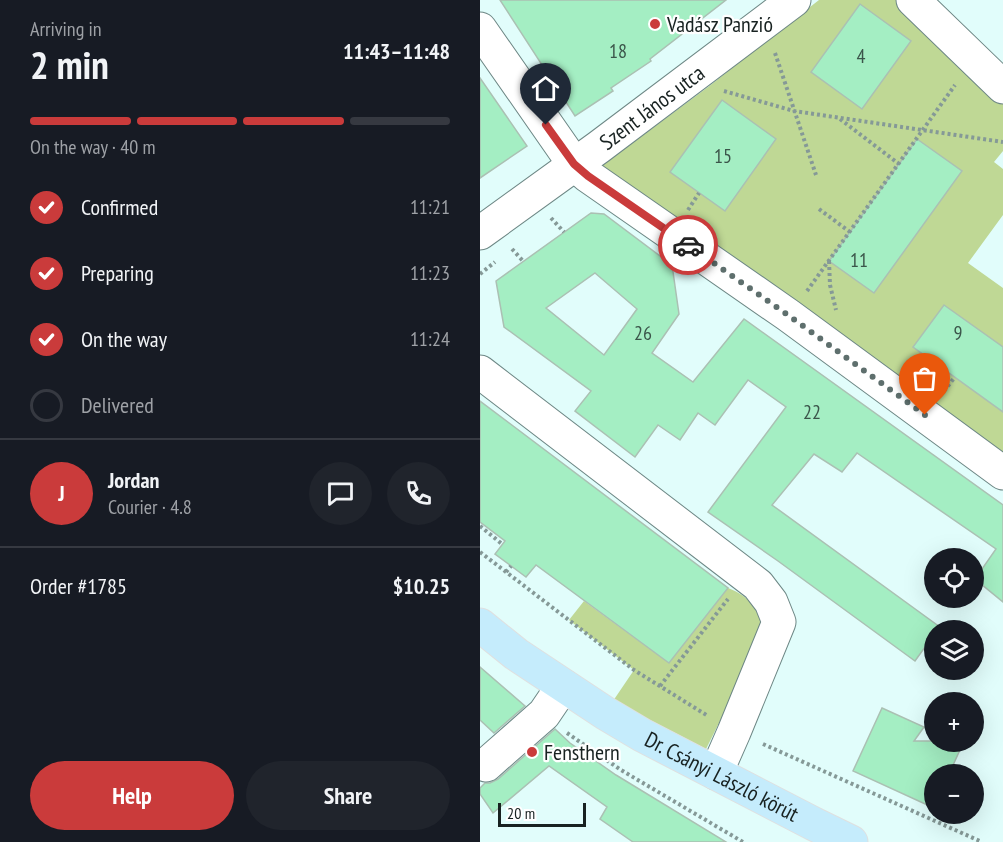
<!DOCTYPE html>
<html lang="en">
<head>
<meta charset="utf-8">
<style>
	:root { --surface:#171b24; --page:#20242c; --text:#f1f3f6; --muted:#9ea1a6; --line:#363941; --accent:#ca3b3b }
	body { margin:0; font-family:"PT Sans Narrow",sans-serif; background:var(--page); color:var(--text); height:100vh; display:flex; flex-direction:column; font-size:22px; white-space:nowrap }
	* { box-sizing:border-box; margin:0 }
	p { font-size:20px; color:var(--muted) }
	.icon { flex:none; width:33px; height:33px; fill:none; stroke:currentColor; stroke-width:2; stroke-linecap:round; stroke-linejoin:round }
	.map { position:relative; flex:1; overflow:hidden }
	.drawer { display:flex; flex-direction:column; background:var(--surface); width:480px }
	.drawer>* { flex:none }
	.fabs { position:absolute; left:444px; top:548px; display:grid; gap:12px }
	.fabs a { display:grid; place-items:center; width:60px; height:60px; border-radius:50%; background:var(--surface); box-shadow:0 6px 24px #0002; font-size:30px }
	.scale { position:absolute; left:18px; bottom:15px; width:88px; box-sizing:border-box; padding-left:6px; border:3px solid #182221; border-top:0; font-size:16px; line-height:21px; white-space:nowrap; color:#182221; -webkit-text-stroke:4px #fff; paint-order:stroke }
	.pin { position:absolute; display:grid; place-items:center; width:51px; height:51px; color:#fff; margin:-62px -26px; border-radius:50% 50% 50% 0; rotate:-45deg; box-shadow:0 0 6px #0007 }
	.pin .icon { rotate:45deg }
	.courier { position:absolute; display:grid; place-items:center; width:60px; height:60px; margin:-30px; border:4px solid #ca3b3b; border-radius:50%; background:#fff; color:#222; box-shadow:0 2px 8px #0007 }
	.head em { font-style:normal; font-weight:800 }
	.head div { display:flex; flex-direction:column-reverse }
	.head { display:flex; align-items:center; justify-content:space-between; height:102px; padding:0 30px }
	h1 { font-size:39px; font-weight:800; line-height:45px }
	.bar { display:grid; grid-template-columns:repeat(4,1fr); gap:9px 6px; align-content:center; height:72px; padding:0 30px }
	.bar i { height:8px; border-radius:4px; background:var(--line) }
	.bar .current { background:var(--accent) }
	.bar p { grid-column:span 4 }
	.line { display:flex; align-items:center; gap:15px; padding:0 30px; border-top:2px solid var(--line) }
	.line div { flex:1 }
	.round { display:grid; place-items:center; flex:none; width:63px; height:63px; border-radius:32px; background:var(--page) }
	ol { padding:0 30px; list-style:none }
	li { display:flex; align-items:center; gap:18px; height:66px }
	li p { margin-inline-start:auto }
	li .icon { padding:6px; border-radius:50%; background:var(--accent); color:#fff; stroke-width:4 }
	li:last-child { color:var(--muted) }
	li i { width:33px; height:33px; border:3px solid var(--line); border-radius:50% }
	.cta { display:flex; gap:12px; margin-top:auto; padding:12px 30px }
	.cta a { flex:1; height:69px; border-radius:36px; background:var(--accent); color:#fff; font-size:24px; font-weight:800; line-height:69px; text-align:center }
	.cta a+a { background:var(--page); color:var(--text) }
	main { display:flex; flex:1; min-height:0 }
	.map>svg:first-child { display:block }
	.green { fill:#bfd895 }
	.building { fill:#a4eec3; stroke:#abc0b3; stroke-width:1.5; fill-rule:evenodd }
	.lines { fill:none; stroke-linecap:round; stroke-linejoin:round }
	.minor-casing { stroke:#6d8785; stroke-width:35 }
	.major-casing { stroke:#dfe0e0; stroke-width:35 }
	.path { stroke:#859997; stroke-width:4; stroke-dasharray:3 3; stroke-linecap:butt }
	.minor { stroke:#fff; stroke-width:33 }
	.major { stroke:#c5ecfc; stroke-width:33 }
	.done { stroke:#5e6f6d; stroke-width:6; stroke-dasharray:0 10.8 }
	.route { stroke:#ca3b3b; stroke-width:8 }
	.poi-dot { fill:#ca3b3b; stroke:#fff; stroke-width:2 }
	.labels { text-anchor:middle; stroke-width:4.5; stroke-linejoin:round; paint-order:stroke }
	.number-label { font-size:20px; fill:#3b554a }
	.poi-label { font-size:22px; fill:#182221; stroke:#fff; text-anchor:start }
	.street-label { font-size:22px; fill:#182221; stroke:#fff }
</style>
</head>
<body>
<main>
<section class="drawer">
<div class="head"><div><h1>2 min</h1><p>Arriving in</p></div><em>11:43–11:48</em></div>
<div class="bar"><i class="current"></i><i class="current"></i><i class="current"></i><i></i><p>On the way · 40 m</p></div>
<ol>
<li><svg class="icon" aria-label="check" viewBox="0 0 24 24"><path d="M5 12l5 5 9-10"/></svg>Confirmed<p>11:21</p></li>
<li><svg class="icon" aria-label="check" viewBox="0 0 24 24"><path d="M5 12l5 5 9-10"/></svg>Preparing<p>11:23</p></li>
<li><svg class="icon" aria-label="check" viewBox="0 0 24 24"><path d="M5 12l5 5 9-10"/></svg>On the way<p>11:24</p></li>
<li><i></i>Delivered</li>
</ol>
<div class="line" style="height:108px"><b class="round" style="background:var(--accent);color:#fff">J</b><div><b>Jordan</b><p>Courier · 4.8</p></div><a class="round"><svg class="icon" aria-label="chat" viewBox="0 0 24 24"><path d="M4 5h16v11H9l-5 4z"/></svg></a><a class="round"><svg class="icon" aria-label="phone" viewBox="0 0 24 24"><path d="M5 4h4l2 5-3 2q2 4 5 5l2-3 5 2v4C11 20 4 13 5 4z"/></svg></a></div>
<div class="line" style="height:78px"><div>Order #1785</div><b>$10.25</b></div>
<div class="cta"><a>Help</a><a>Share</a></div>
</section>
<div class="map">
<svg width="523" height="842" viewBox="0 0 523 842">
	<rect width="100%" height="100%" fill="#e1fdfb"/>
	<path class="green" d="M 339,0 L 433,0 L 523,87 L 523,151 L 514,162 L 523,169 L 523,215 L 488,263 L 523,288 L 523,473 L 108,176 L 228,87 Z
		M 248,588 C 271,597 278,609 284,633 L 226,749 L 133,701 L 154,670 L 89,620 L 104,601 L 189,663 Z"/>
	<path class="building" d="M 20,0 L 246,0 L 170,59 L 171,61 L 131,88 L 133,91 L 95,116 Z
		M 380,4 L 431,41 L 382,109 L 331,72 Z
		M 0,78 L 47,146 L 0,178 Z
		M 242,100 L 296,139 L 245,211 L 190,172 Z
		M 437,139 L 482,171 L 394,293 L 349,261 Z
		M 111,213 L 124,214 L 192,265 L 199,314 L 172,353 L 213,382 L 264,319 L 523,505 L 523,602 L 495,579 L 516,549 L 377,453 L 362,472 L 334,454 L 292,505 L 464,630 L 454,630 L 454,654 L 445,647 L 435,661 L 298,561 L 228,512 L 306,407 L 268,380 L 235,425 L 218,413 L 200,440 L 178,425 L 155,457 L 95,411 L 111,391 L 24,327 L 16,281 ZM 115,273 L 157,309 L 124,355 L 66,308 Z
		M 464,305 L 523,347 L 523,412 L 433,347 Z
		M 0,401 L 248,588 L 189,663 L 56,565 L 46,577 L 15,554 L 25,541 L 0,522 Z
		M 0,667 L 45,706 L 14,733 L 0,720 Z
		M 402,708 L 444,727 L 434,741 L 484,741 L 469,774 L 454,774 L 454,808 L 373,771 Z
		M 75,729 L 90,743 L 136,775 L 246,842 L 153,842 L 120,819 L 127,807 L 69,766 L 13,813 L 0,794 L 0,788 L 5,783 L 10,783 L 18,779 Z"/>
	<g class="lines">
		<defs>
			<g id="minor">
				<path d="M 433,0 L 523,87"/>
				<path d="M 0,29 L 94,164 L 108,176 L 308,315 L 523,473"/>
				<path id="s1" d="M 0,233 L 119,147 L 314,0"/>
				<path d="M 0,372 L 278,585 L 291,602 L 299,622 L 254,732 L 236,773"/>
				<path d="M 6,765 L 64,714 L 83,686"/>
			</g>
			<g id="major">
				<path id="s2" d="M 0,625 L 36,654 L 125,713 L 162,735 L 334,824 L 371,842"/>
			</g>
		</defs>
		<use href="#minor" class="minor-casing"/>
		<use href="#major" class="major-casing"/>
		<path class="path" d="M 295,53 L 336,175
			M 244,91 L 314,111 L 523,142
			M 360,119 L 419,164
			M 339,209 L 370,232
			M 208,210 L 219,193
			M 71,218 L 84,232
			M 32,249 L 43,261
			M 349,261 L 350,285 L 356,310
			M 0,274 L 15,262
			M 327,291 L 475,85
			M 464,391 L 475,377
			M 0,526 L 22,544
			M 0,552 L 154,670 L 228,716
			M 26,572 L 31,566
			M 180,686 L 248,599
			M 87,733 L 141,770 L 263,842
			M 283,744 L 502,842"/>
		<use href="#minor" class="minor"/>
		<use href="#major" class="major"/>
	</g>
	<g class="lines">
		<path class="done" d="M 208,245 L 308,315 L 445,415"/>
		<path class="route" d="M 66,125 L 94,164 L 108,176 L 208,245"/>
	</g>
	<g class="poi-dot">
		<circle cx="175" cy="24" r="6"/>
		<circle cx="52" cy="752" r="6"/>
	</g>
	<g class="labels">
		<g class="number-label">
			<text x="138" y="58">18</text>
			<text x="381" y="63">4</text>
			<text x="243" y="163">15</text>
			<text x="379" y="267">11</text>
			<text x="163" y="340">26</text>
			<text x="478" y="340">9</text>
			<text x="332" y="419">22</text>
		</g>
		<g class="poi-label">
			<text x="187" y="32">Vadász Panzió</text>
			<text x="64" y="760">Fensthern</text>
		</g>
		<g class="street-label">
			<text dy="8" stroke="none"><textPath href="#s1" startOffset="213">Szent János utca</textPath></text>
			<text dy="8" stroke="none"><textPath href="#s2" startOffset="286">Dr. Csányi László körút</textPath></text>
		</g>
	</g>
</svg>
<div class="fabs">
<a><svg class="icon" aria-label="locate" viewBox="0 0 24 24"><circle cx="12" cy="12" r="6"/><path d="M12 2v4M12 18v4M2 12h4M18 12h4"/></svg></a>
<a><svg class="icon" aria-label="layers" viewBox="0 0 24 24"><path d="M12 4l9 5-9 5-9-5zM3 14l9 5 9-5"/></svg></a>
<a>+</a>
<a>−</a>
</div>
<div class="scale">20 m</div>
<div class="pin" style="left:445px;top:415px;background:#ea580c"><svg class="icon" aria-label="bag" viewBox="0 0 24 24"><path d="M5 8h14l-1 12H6zM9 8a3 3 0 0 1 6 0"/></svg></div>
<div class="pin" style="left:66px;top:125px;background:#1f2937"><svg class="icon" aria-label="home" viewBox="0 0 24 24"><path d="M3 11l9-7 9 7M6 9v11h12V9"/></svg></div>
<div class="courier" style="left:208px;top:245px"><svg class="icon" aria-label="car" viewBox="0 0 24 24"><path d="M5 17H2v-5l4-1 3-4h7l3 4 3 1v5h-3M9 17h6M6 11h13"/><circle cx="7" cy="17" r="2"/><circle cx="17" cy="17" r="2"/></svg></div>
</div>
</main>
</body>
</html>
